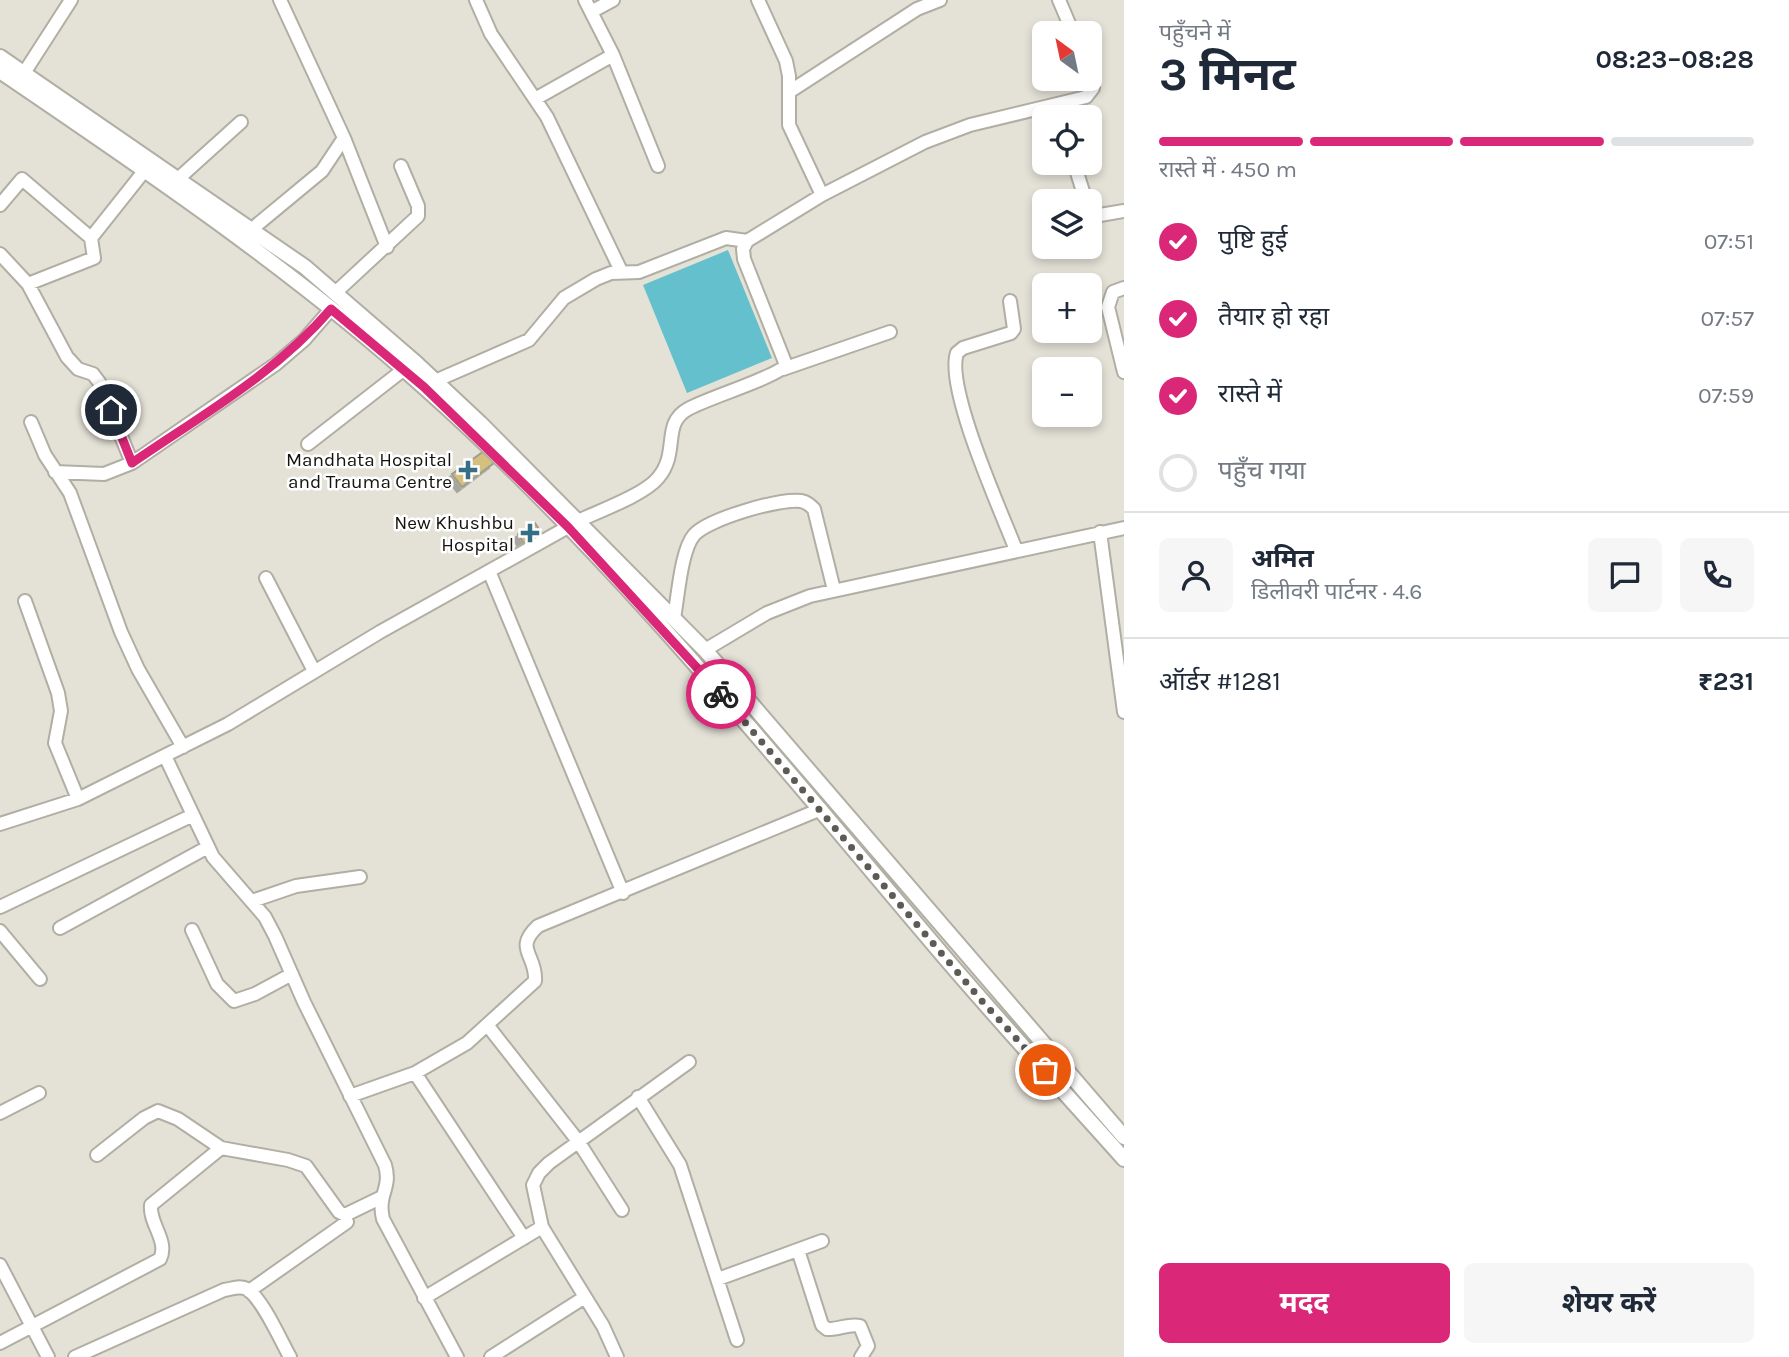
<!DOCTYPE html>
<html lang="hi">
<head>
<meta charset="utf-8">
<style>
	:root { --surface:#fff; --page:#f6f6f7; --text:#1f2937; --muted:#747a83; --line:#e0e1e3; --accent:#db2777 }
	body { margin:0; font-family:Karla,"Noto Sans Devanagari",sans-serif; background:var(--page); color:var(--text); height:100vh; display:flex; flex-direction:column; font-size:26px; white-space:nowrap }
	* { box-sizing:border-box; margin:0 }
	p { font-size:23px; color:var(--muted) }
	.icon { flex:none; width:38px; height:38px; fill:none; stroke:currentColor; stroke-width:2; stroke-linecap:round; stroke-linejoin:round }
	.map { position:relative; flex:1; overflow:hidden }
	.sheet { display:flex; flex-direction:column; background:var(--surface); width:665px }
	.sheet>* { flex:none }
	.needle { width:46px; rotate:327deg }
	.tools { position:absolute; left:1032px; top:21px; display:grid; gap:14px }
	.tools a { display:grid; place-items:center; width:70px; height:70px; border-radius:10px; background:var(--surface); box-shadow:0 4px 10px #0003; font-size:35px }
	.pin { position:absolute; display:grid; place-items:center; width:60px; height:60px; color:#fff; margin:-30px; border:4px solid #fff; border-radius:50%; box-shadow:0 2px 7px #0007 }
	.courier { position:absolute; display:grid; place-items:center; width:70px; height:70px; margin:-35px; border:5px solid #db2777; border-radius:50%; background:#fff; color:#222; box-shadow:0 2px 9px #0007 }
	.head em { font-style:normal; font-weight:700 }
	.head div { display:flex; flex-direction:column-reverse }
	.head { display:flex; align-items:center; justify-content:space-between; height:119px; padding:0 35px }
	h1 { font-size:46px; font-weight:700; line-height:52px }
	.bar { display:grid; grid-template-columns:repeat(4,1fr); gap:10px 7px; align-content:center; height:84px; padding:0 35px }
	.bar i { height:9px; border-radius:5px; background:var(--line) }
	.bar .on { background:var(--accent) }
	.bar p { grid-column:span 4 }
	.line { display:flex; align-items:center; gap:18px; padding:0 35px; border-top:2px solid var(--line) }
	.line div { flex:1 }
	.round { display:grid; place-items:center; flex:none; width:74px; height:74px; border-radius:10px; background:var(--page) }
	ol { padding:0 35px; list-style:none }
	li { display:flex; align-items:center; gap:21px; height:77px }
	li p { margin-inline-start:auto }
	li .icon { padding:7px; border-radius:50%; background:var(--accent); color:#fff; stroke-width:4 }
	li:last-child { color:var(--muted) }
	li i { width:38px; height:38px; border:4px solid var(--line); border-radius:50% }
	.button { display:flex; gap:14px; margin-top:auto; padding:14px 35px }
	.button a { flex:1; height:80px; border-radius:10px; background:var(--accent); color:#fff; font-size:28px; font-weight:700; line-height:80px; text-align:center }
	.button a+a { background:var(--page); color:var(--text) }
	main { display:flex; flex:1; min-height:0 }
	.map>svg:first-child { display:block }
	.water { fill:#63c0cc }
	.building { fill:#d2c07c; stroke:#9f9c92; stroke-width:2; filter:url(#shadow) }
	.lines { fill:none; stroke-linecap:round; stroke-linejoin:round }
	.minor-casing { stroke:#b1aea4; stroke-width:16 }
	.tertiary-casing { stroke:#b1aea4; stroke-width:18 }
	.minor { stroke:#fff; stroke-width:12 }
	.tertiary { stroke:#fff; stroke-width:14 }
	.done { stroke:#5d5b55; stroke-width:7; stroke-dasharray:0 12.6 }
	.route { stroke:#db2777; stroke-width:9 }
	.poi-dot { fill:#346f87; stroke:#fff; stroke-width:2.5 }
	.labels { text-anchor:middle; stroke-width:5; stroke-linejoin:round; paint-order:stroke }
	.poi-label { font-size:19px; fill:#14130f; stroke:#fff; text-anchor:end }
</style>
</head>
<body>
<main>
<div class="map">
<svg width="1124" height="1357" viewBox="0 0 1124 1357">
	<defs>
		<filter id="shadow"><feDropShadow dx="-5" dy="5" stdDeviation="0" flood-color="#0004"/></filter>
	</defs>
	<rect width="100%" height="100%" fill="#e4e2d7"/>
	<path class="water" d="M 728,250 L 772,358 L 687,393 L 643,285 Z"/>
	<path class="building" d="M 484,451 L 494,463 L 462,487 L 452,474 Z
		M 535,523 L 542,534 L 525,545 L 518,534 Z"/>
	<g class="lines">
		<defs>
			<path id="minor" d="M 280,0 L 344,138 L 387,247
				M 476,0 L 491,34 L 547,117 L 621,271
				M 585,0 L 613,55 L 658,166
				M 758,0 L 786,61 L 789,76 L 789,125 L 822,195
				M 1059,0 L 1073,33
				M 591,12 L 613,0
				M 24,73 L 71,0
				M 789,92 L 917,9 L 940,0
				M 535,99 L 613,55
				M 1074,163 L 1086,201
				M 179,178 L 241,122
				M 0,205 L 22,179 L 91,238
				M 1090,211 L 1100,215 L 1124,211
				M 252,229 L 322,171 L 344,138
				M 0,254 L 28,284 L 67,357 L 78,369 L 93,374 L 99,382 L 132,463
				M 28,284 L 94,258 L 91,238 L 145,170
				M 1124,288 L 1113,292 L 1108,307 L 1124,372
				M 335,293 L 418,216 L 418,206 L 401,166
				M 1010,301 L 1014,329 L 1011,333 L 963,348 L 957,353 C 945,388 1001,511 1016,550
				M 783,369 L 890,332
				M 435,381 L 529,340 L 564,298 L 596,279 L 611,273 L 639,272 L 726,238 L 747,241
				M 31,422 L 45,455 L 70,493 L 121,632 L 138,669 L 183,747
				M 308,444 L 403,370
				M 55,472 L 104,474 L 132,463 L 276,364 L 304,340 L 331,309
				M 578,521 C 599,511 644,495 658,478 C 680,452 661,424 688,409 C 707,398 777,377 786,365 L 744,259 L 743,249 L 747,241 L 822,195 L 925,142 L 970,125 L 1086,97 L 1093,88 L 1090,76
				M 1100,532 L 1124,712
				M 489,571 L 623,893
				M 266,578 L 314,671
				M 25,601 L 58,693 L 61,711 L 55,743 L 78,799
				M 674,618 C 678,597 681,550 694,535 C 708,519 780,498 801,501 C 807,502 810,505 814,509 L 834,590
				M 705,650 L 767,613 L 810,596 L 1124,528
				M 165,756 L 213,857 L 265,917 L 275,936 L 304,1002 L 385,1165 C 392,1189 377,1193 383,1219 L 457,1357
				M 0,824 L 78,799 L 228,724 L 380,632 L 568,527
				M 252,901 L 296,886 L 360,877
				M 0,907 L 193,815
				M 60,928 L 208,847
				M 192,930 L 217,984 L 234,1001 L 255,994 L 292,974
				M 0,931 L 40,979
				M 488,1026 L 578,1141 L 622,1210
				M 415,1073 L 524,1238
				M 350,1096 L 415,1073 L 467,1043 L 535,981 C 537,955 513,949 538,926 L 821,809
				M 638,1097 L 680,1165 L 737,1340
				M 0,1113 L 39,1093
				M 97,1155 L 144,1118 L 158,1111 L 178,1119 L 221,1148 L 288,1160 L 306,1166 L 339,1212 L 345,1215 L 380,1198
				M 798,1250 L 822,1325 L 827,1329 C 838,1330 849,1323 860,1326 L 868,1346 L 861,1357
				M 0,1265 L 48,1357
				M 718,1279 L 822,1241
				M 249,1291 L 347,1222
				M 424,1298 L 542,1227
				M 0,1343 L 160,1259 C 169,1241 149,1224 151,1205 L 221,1148
				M 75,1357 L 224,1290 C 232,1289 240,1285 247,1289 C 262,1298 281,1341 290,1357
				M 491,1357 L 585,1297
				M 617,1357 L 603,1326 L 542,1227 L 533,1185 L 539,1173 L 549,1163 L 689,1062"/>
			<path id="tertiary" d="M 0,57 L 305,267 L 416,363 L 480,423 L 705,650 L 1124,1137
				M 0,71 C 146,170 292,269 424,387 C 611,553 769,750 930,940 C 993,1015 1059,1086 1124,1159"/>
		</defs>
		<use href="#minor" class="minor-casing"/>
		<use href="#tertiary" class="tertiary-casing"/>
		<use href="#minor" class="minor"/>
		<use href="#tertiary" class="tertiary"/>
	</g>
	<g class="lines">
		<path class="done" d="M 721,694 L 982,1001 L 1045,1070"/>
		<path class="route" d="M 111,410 L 132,463 C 202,415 275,374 331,309 L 424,387 L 568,527 L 721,694"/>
	</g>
	<g class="poi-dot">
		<path d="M464.5 459.5h7v7h7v7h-7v7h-7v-7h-7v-7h7z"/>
		<path d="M526.5 522.5h7v7h7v7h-7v7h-7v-7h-7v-7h7z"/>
	</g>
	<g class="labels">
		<g class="poi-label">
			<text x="452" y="466">Mandhata Hospital<tspan x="452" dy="22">and Trauma Centre</tspan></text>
			<text x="514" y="529">New Khushbu<tspan x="514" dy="22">Hospital</tspan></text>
		</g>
	</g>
</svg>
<div class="tools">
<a><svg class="needle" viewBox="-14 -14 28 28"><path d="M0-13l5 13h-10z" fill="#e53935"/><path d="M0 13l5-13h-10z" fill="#747a83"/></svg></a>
<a><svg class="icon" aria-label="locate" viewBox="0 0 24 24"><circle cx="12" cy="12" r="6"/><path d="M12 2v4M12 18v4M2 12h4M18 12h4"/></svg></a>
<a><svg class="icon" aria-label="layers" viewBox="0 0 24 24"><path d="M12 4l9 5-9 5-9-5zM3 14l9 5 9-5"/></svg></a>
<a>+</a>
<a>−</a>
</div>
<div class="pin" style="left:1045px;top:1070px;background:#ea580c"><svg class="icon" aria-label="bag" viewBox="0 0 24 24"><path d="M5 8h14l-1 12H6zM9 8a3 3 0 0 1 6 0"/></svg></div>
<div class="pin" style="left:111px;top:410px;background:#1f2937"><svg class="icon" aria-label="home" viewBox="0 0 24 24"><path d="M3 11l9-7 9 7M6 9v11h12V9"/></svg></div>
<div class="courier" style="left:721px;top:694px"><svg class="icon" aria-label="bike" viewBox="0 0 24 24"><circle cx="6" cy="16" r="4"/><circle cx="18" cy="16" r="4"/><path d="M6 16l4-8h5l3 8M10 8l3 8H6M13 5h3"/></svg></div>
</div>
<section class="sheet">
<div class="head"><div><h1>3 मिनट</h1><p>पहुँचने में</p></div><em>08:23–08:28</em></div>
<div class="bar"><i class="on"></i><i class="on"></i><i class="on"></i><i></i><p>रास्ते में · 450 m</p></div>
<ol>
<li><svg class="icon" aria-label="check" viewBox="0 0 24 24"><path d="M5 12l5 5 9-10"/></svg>पुष्टि हुई<p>07:51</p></li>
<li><svg class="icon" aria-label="check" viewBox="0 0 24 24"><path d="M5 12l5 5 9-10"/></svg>तैयार हो रहा<p>07:57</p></li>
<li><svg class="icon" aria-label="check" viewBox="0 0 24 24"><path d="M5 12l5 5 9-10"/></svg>रास्ते में<p>07:59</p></li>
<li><i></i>पहुँच गया</li>
</ol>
<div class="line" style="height:126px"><a class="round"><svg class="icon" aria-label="person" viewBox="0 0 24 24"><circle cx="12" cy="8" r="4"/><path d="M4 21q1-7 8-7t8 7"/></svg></a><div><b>अमित</b><p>डिलीवरी पार्टनर · 4.6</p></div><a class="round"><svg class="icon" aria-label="chat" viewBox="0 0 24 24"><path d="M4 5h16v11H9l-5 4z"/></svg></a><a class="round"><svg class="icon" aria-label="phone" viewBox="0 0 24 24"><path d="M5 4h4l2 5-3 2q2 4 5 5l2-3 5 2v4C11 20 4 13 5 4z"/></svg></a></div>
<div class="line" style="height:91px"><div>ऑर्डर #1281</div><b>₹231</b></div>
<div class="button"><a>मदद</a><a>शेयर करें</a></div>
</section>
</main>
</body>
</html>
